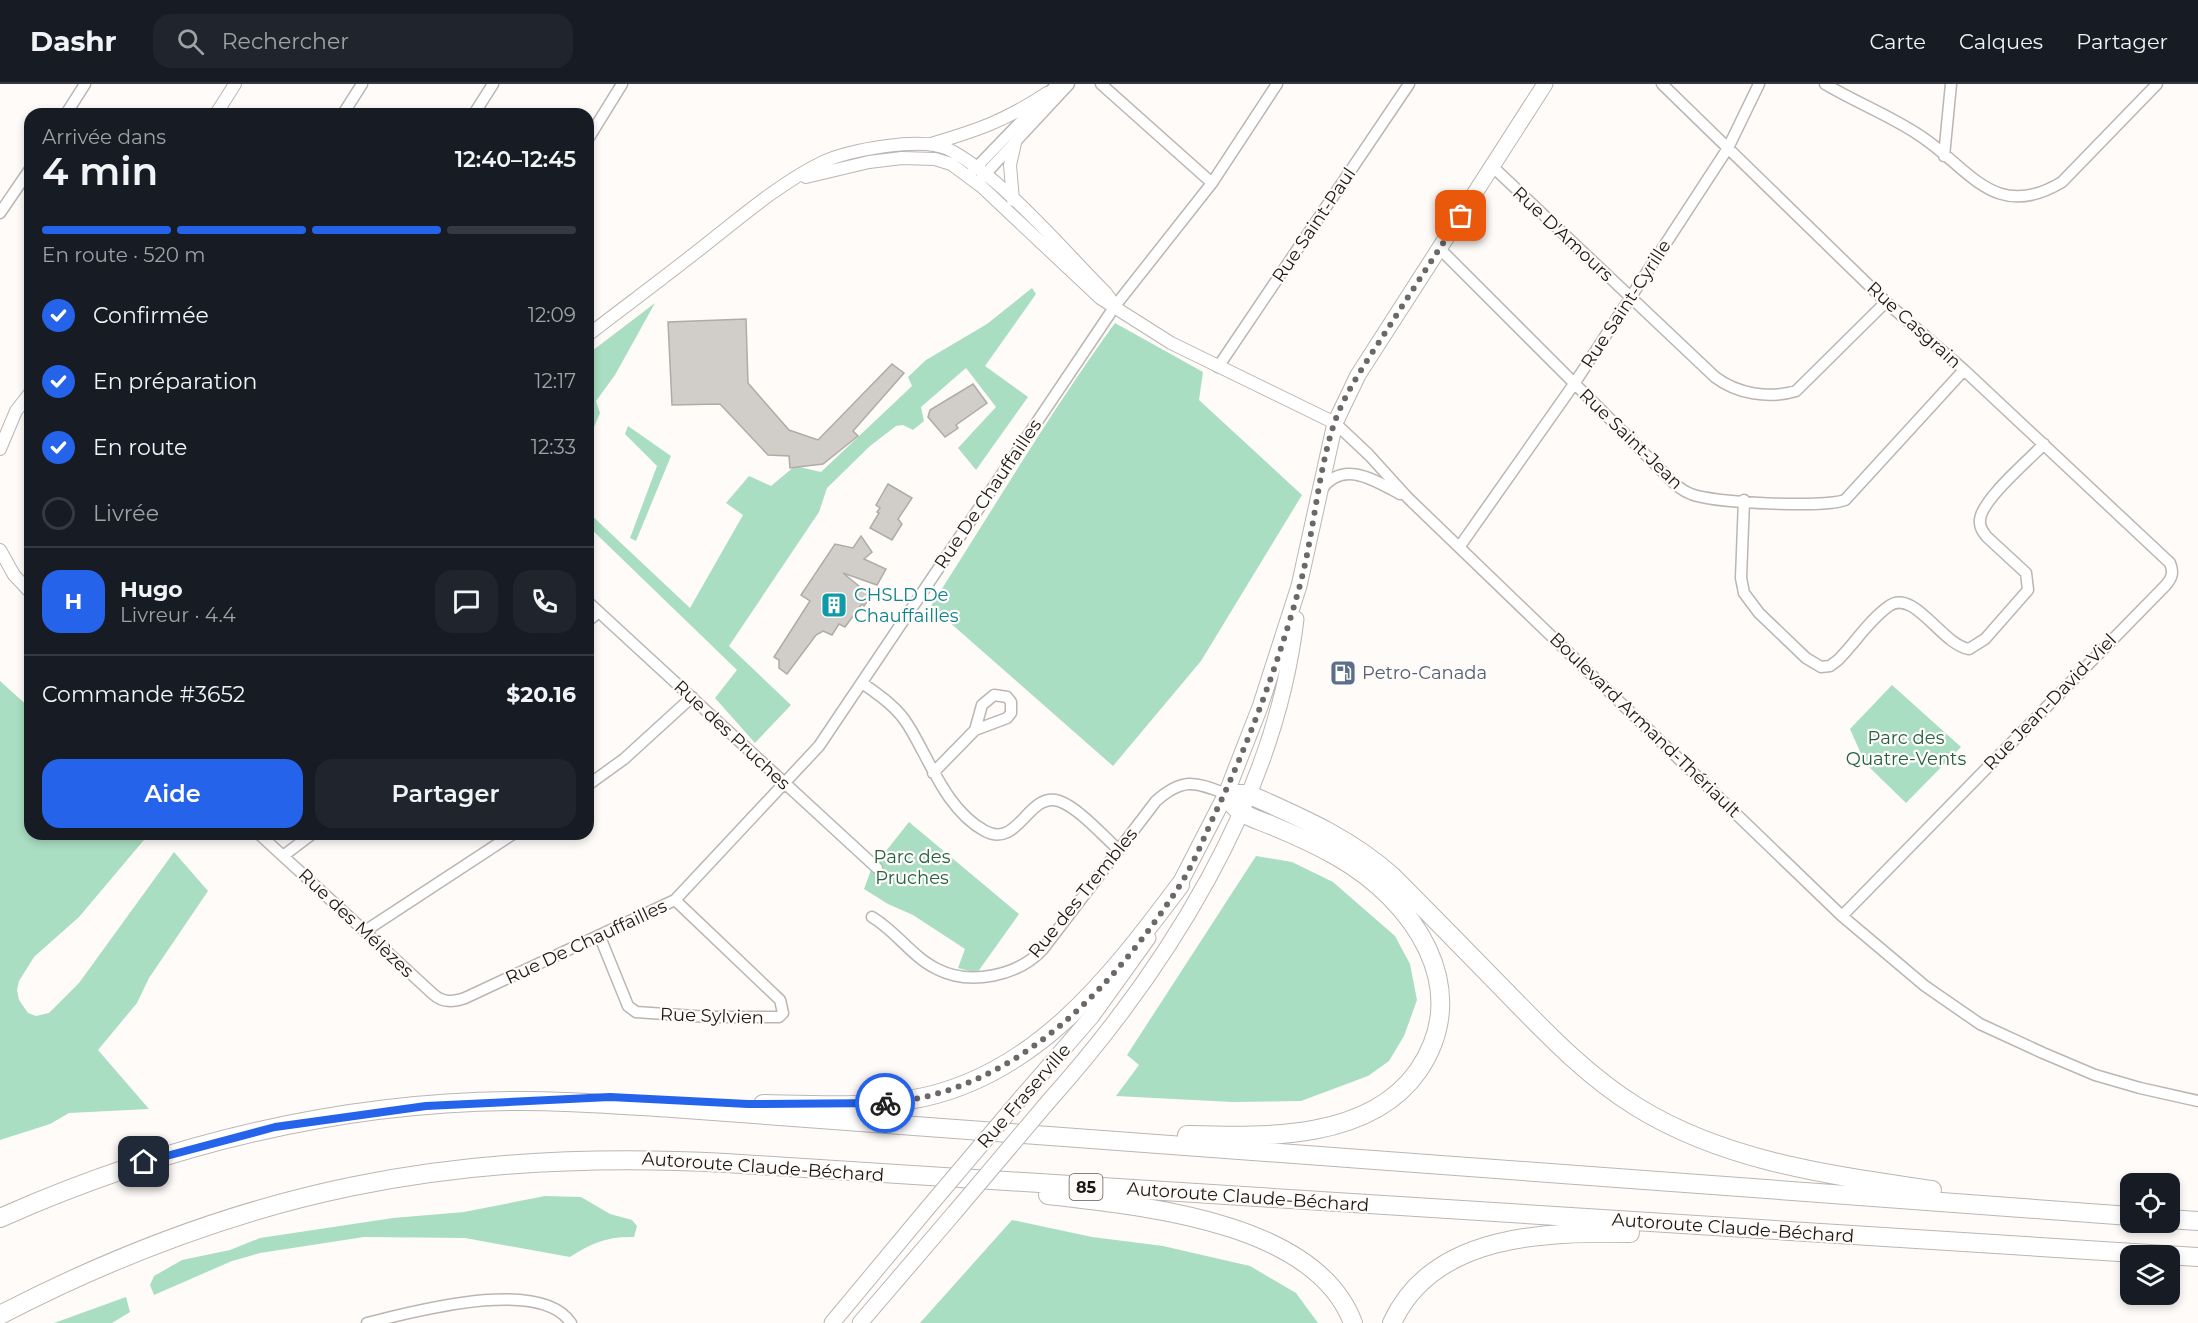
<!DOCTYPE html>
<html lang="fr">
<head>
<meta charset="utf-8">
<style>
	:root { --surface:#171b24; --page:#20242c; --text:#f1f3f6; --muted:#9ea1a6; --line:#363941; --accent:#2563eb }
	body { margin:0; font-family:Montserrat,sans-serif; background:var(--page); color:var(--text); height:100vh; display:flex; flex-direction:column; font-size:22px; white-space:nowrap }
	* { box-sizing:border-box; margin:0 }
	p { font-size:20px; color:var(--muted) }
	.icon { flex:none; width:33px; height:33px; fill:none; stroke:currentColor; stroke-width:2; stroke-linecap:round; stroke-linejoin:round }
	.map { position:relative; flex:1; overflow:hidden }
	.side { position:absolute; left:24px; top:24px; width:570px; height:732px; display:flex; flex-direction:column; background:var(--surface); border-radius:18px; box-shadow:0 3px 9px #0003 }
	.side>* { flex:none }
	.buttons { position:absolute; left:2120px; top:1089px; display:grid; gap:12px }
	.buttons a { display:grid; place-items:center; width:60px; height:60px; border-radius:12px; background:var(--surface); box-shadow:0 3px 9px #0003; font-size:30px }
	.pin { position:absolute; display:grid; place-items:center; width:51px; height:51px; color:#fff; margin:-26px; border-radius:12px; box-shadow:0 3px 9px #0006 }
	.courier { position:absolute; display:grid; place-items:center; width:60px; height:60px; margin:-30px; border:4px solid #2563eb; border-radius:50%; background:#fff; color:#222; box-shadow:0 2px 8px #0007 }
	.summary em { font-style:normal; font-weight:600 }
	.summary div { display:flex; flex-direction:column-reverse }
	.summary { display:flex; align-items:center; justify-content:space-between; height:102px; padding:0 18px }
	h1 { font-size:39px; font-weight:600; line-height:45px }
	.bar { display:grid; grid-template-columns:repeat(4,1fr); gap:9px 6px; align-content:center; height:72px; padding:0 18px }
	.bar i { height:8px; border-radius:4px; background:var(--line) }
	.bar .active { background:var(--accent) }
	.bar p { grid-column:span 4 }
	.line { display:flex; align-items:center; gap:15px; padding:0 18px; border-top:2px solid var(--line) }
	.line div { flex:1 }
	.round { display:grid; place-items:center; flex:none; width:63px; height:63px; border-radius:18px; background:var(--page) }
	ol { padding:0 18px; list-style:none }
	li { display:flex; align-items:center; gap:18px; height:66px }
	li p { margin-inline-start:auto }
	li .icon { padding:6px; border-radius:50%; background:var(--accent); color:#fff; stroke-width:4 }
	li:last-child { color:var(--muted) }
	li i { width:33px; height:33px; border:3px solid var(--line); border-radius:50% }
	.action { display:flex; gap:12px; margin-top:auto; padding:12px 18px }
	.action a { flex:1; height:69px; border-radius:18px; background:var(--accent); color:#fff; font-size:24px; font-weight:600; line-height:69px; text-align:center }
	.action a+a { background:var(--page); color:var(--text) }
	header { display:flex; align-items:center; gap:36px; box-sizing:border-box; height:84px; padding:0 30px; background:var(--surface); border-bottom:2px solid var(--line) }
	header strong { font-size:28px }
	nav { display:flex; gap:33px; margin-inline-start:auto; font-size:21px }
	.search { width:420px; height:54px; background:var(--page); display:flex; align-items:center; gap:15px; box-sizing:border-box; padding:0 21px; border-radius:18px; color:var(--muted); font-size:22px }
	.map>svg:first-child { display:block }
	.green { fill:#aadec2 }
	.building { fill:#d1cdc9; stroke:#afaba7; stroke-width:1.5 }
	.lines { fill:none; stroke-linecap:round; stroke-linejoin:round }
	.minor-casing { stroke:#bbb6b3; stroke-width:13 }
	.tertiary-casing { stroke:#bbb6b3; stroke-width:14 }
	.secondary-casing { stroke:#bbb6b3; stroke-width:17 }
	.motorway-casing { stroke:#bbb6b3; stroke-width:20 }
	.minor { stroke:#fff; stroke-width:10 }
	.tertiary { stroke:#fff; stroke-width:12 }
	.secondary { stroke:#fff; stroke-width:15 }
	.motorway { stroke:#fff; stroke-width:18 }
	.secondary-bridge-casing { stroke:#bbb6b3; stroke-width:17; stroke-linecap:butt }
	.secondary-bridge { stroke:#fff; stroke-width:15 }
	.done { stroke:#6b6866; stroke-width:6; stroke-dasharray:0 10.8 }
	.route { stroke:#2563eb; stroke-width:8 }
	.labels { text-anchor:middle; stroke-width:4.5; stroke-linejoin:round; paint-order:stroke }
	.shield { fill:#fffbf8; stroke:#5f5d5b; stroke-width:1.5 }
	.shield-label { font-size:16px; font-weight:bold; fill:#1b1918 }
	.street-label { font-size:18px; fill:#1b1918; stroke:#fffbf8 }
	.culture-label { font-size:18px; fill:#0d838f; stroke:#fffbf8; text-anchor:start }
	.service-label { font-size:18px; fill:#4e5e75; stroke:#fffbf8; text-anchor:start }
	.park-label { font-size:18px; fill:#246246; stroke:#fffbf8 }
</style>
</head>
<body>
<header>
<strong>Dashr</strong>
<div class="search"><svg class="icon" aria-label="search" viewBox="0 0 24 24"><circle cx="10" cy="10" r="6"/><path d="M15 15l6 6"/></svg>Rechercher</div>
<nav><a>Carte</a><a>Calques</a><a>Partager</a></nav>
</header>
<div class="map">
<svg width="2198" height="1239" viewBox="0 0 2198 1239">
	<rect width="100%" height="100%" fill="#fffbf8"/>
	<path class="green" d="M 1032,204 L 1036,210 L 985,282 L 1028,313 L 976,386 L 958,364 L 996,323 L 966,284 L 921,323 L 924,337 L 913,346 L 903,341 L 896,342 L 870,362 L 827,404 L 819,428 L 729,562 L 791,621 L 755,659 L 715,614 L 737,586 L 588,442 L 588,428 L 690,524 L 743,431 L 726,419 L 749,392 L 771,402 L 795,382 L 821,388 L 912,302 L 908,293 L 926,276 L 987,240 Z
		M 655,219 L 615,291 L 596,317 L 600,329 L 588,357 L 588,270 Z
		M 1115,239 L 1203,288 L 1199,316 L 1302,411 L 1201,577 L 1113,682 L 931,522 C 992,427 1049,330 1115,239 Z
		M 628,342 L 671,372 L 636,457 L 630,454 L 657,382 L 625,350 Z
		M 0,597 L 30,624 L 30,750 L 149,750 L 79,833 L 34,873 L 19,897 L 17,906 L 19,916 L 28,929 L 36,932 L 49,929 L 79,899 L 174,768 L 208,807 L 149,894 L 137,919 L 98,966 L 149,1025 L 69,1029 L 50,1040 L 0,1056 Z
		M 1892,601 L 1961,663 L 1906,719 L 1865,679 L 1850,645 Z
		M 909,738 L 1019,830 L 977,889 L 958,884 L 965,865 L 913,831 L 888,820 L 864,805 L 871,786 Z
		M 1256,772 L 1292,778 L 1333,798 L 1395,852 L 1410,880 L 1417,916 L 1404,952 L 1389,977 L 1368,992 L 1301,1017 L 1232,1018 L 1116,1012 L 1139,981 L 1127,971 Z
		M 545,1112 L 581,1113 L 610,1130 L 632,1136 L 637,1142 L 634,1153 C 608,1152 591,1159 570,1173 L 465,1154 L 364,1153 L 260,1169 L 232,1177 L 154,1211 L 150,1201 L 154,1192 L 182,1176 L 230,1166 L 260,1154 L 393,1134 L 464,1128 Z
		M 1012,1136 L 1092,1153 L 1163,1162 L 1250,1182 L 1296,1209 L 1318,1239 L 920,1239 Z
		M 126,1213 L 130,1228 L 112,1239 L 54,1239 Z"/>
	<path class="building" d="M 746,235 L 748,299 L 789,346 L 818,356 L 892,280 L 904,289 L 853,347 L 858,352 L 823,380 L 790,384 L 789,372 L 768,371 L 720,320 L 672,321 L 668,238 Z
		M 973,300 L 987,319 L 956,341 L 958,344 L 945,353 L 928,333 L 930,326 Z
		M 888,400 L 912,414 L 898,435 L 902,440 L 892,456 L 870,444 L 879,429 L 877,428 L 880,424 L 876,421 Z
		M 861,452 L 872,468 L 864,475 L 886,485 L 877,501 L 843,489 L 871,512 L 864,522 L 862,520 L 845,543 L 839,540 L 832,551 L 823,547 L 816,551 L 787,590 L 779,584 L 779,576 L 774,573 L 810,517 L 801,511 L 835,460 L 853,464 Z"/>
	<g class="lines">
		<defs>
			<path id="minor" d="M 1101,0 L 1212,99
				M 1662,0 L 1886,218 L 1964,286 L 2170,479 C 2174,489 2172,494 2165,502 L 1842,832
				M 1825,0 C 1855,18 1889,31 1919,51 C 1969,83 1994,139 2062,98 L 2157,0
				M 66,30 L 85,0
				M 343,30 L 362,0
				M 474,30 L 493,0
				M 588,55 L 622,0
				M 1944,72 L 1951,0
				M 1493,83 L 1715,293 C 1737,310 1769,315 1796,307 L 1886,218
				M 972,88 L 1057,0
				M 977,99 L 1069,0
				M 0,129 L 30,85
				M 1440,165 L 1665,390 C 1672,398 1680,406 1691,410 C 1712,419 1823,424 1845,416 L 1964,286
				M 1218,283 L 1409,0
				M 1335,339 L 1369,371 L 1408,414 L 1842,832 L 1925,902 L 1980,940 L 2043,969 L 2095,991 L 2140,1004 L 2198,1017
				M 1321,406 C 1343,375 1374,396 1400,410
				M 1744,416 L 1741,494 L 1744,509 L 1759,529 L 1806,574 L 1821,583 L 1830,582 L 1838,576 C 1855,559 1869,536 1889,522 C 1914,504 1942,561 1969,565 L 1985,555 L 2028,506 L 2026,489 L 1987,453 C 1983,448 1979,443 1980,436 C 1981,416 2030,375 2044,360
				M 1460,462 L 1574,300 L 1728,64 L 1759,0
				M 588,518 L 877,784
				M 588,537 L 599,528
				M 862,599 C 879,611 897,623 908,641 C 930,676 946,726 985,747 C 1019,765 1028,707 1059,717 C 1079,724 1103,752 1119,766
				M 994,611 L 1007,613 L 1011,618 L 1011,629 L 1007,634 L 975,646 L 982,621 Z
				M 933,689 L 975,646
				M 588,701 L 624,675 L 692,613
				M 259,750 L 433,910 C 443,919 453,918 465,914 L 675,816 L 819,662 L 1115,222 L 1212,99 L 1277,0
				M 283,772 L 312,750
				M 872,833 C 896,847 912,873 937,885 C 970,902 1018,892 1043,865 L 1156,717 C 1182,694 1194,697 1226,710
				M 365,847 L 513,750
				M 600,853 L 628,922 L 636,928 L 709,933 L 779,933 L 783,929 L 780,916 L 675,816
				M 367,1239 C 413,1228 540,1192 571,1239"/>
			<path id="tertiary" d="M 216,30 L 235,0
				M 931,60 C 978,46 1005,37 1047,9
				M 806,93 L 869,78 L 902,74 L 935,75 L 951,80 L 982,103 L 1100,214 L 1171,259 L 1335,339
				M 1013,116 L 1010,81 L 1015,59
				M 588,251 C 627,221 666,192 704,162 C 741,133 780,99 823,78 C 849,66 922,52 948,65 C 1001,92 1063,166 1106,209 L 1115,222
				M 0,365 L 16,327 L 30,309
				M 0,466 L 14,491 L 30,508"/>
			<path id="secondary" d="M 1174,811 L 1226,710 L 1260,623 L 1299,502 L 1335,339 L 1358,291 L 1545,0
				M 1020,1015 L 1092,932 L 1148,854
				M 1048,1018 C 1166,886 1275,715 1296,535
				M 832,1239 L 926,1126
				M 860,1239 L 955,1128"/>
			<path id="motorway" d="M 763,1020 C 811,1021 861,1024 909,1016 C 1032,996 1109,896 1180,801
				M 1187,1051 C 1263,1053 1369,1057 1418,987 C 1475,904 1413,816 1338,773 C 1317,761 1295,751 1273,742 C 1262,737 1249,734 1240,727 C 1234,723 1229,716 1226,710 L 1248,710 C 1300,733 1350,754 1393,793 C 1434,834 1474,875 1514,916 C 1552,955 1590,994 1637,1023 C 1726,1078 1831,1091 1932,1106
				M 1048,1111 C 1142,1122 1315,1137 1353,1239
				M 0,1134 C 165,1061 342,1017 523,1017 C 572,1017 622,1021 672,1024 L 2130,1132
				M 2169,1135 L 2198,1137
				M 0,1231 C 241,1106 455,1064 726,1079 L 2198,1173
				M 1392,1239 C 1433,1149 1546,1148 1630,1149"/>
		</defs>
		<use href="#minor" class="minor-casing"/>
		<use href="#tertiary" class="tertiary-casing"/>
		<use href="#secondary" class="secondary-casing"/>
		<use href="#motorway" class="motorway-casing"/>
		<use href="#minor" class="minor"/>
		<use href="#tertiary" class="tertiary"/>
		<use href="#secondary" class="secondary"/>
		<use href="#motorway" class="motorway"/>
		<defs>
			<path id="secondary-bridge" d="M 926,1126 L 1020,1015
				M 955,1128 L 1048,1018"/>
		</defs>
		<use href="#secondary-bridge" class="secondary-bridge-casing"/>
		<use href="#secondary-bridge" class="secondary-bridge"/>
	</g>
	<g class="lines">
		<path class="done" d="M 885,1019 C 1014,1009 1113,905 1180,801 C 1193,781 1202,758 1212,736 C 1248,661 1278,581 1300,501 C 1314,449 1318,386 1335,337 C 1347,305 1367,277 1385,249 C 1410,210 1435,171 1461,132"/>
		<path class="route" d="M 144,1078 L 275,1043 L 426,1022 L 610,1013 L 748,1020 L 885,1019"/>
	</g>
	<defs>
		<symbol id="building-square" viewBox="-11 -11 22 22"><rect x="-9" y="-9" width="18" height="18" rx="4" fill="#0f9aa8" stroke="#fffbf8"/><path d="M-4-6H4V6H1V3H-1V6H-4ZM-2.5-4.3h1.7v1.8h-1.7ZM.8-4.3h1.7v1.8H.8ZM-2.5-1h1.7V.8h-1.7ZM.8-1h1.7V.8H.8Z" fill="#fff"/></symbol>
		<symbol id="fuel-square" viewBox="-11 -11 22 22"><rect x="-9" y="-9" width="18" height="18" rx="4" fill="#5c6f8a" stroke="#fffbf8"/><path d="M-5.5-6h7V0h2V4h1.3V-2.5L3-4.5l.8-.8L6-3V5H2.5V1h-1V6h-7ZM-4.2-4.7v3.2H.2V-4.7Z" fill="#fff"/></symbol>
	</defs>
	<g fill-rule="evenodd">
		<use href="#building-square" x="819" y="506" width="30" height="30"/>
		<use href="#fuel-square" x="1328" y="574" width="30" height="30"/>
	</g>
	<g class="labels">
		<rect class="shield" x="1069.5" y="1090" width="33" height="26" rx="4.5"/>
		<g class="shield-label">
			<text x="1086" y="1109">85</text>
		</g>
		<g class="street-label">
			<text transform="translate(1314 141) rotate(-56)" y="6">Rue Saint-Paul</text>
			<text transform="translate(1563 150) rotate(43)" y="6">Rue D'Amours</text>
			<text transform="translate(1626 220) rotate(-57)" y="6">Rue Saint-Cyrille</text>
			<text transform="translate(1914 241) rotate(42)" y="6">Rue Casgrain</text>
			<text transform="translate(1631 355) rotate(44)" y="6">Rue Saint-Jean</text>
			<text transform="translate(988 410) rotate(-56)" y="6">Rue De Chauffailles</text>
			<text transform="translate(2050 618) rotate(-46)" y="6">Rue Jean-David-Viel</text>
			<text transform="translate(1645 641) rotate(44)" y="6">Boulevard Armand-Thériault</text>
			<text transform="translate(732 651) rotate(43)" y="6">Rue des Pruches</text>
			<text transform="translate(1083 809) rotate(-51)" y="6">Rue des Trembles</text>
			<text transform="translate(356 839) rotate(43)" y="6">Rue des Mélèzes</text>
			<text transform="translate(586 858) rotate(-25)" y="6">Rue De Chauffailles</text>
			<text transform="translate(712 932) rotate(2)" y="6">Rue Sylvien</text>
			<text transform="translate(1024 1012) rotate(-49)" y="6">Rue Fraserville</text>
			<text transform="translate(763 1083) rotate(4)" y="6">Autoroute Claude-Béchard</text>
			<text transform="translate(1248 1113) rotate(4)" y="6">Autoroute Claude-Béchard</text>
			<text transform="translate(1733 1144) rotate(4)" y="6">Autoroute Claude-Béchard</text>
		</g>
		<g class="culture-label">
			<text x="854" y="517">CHSLD De<tspan x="854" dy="21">Chauffailles</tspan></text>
		</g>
		<g class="service-label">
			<text x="1362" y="595">Petro-Canada</text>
		</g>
		<g class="park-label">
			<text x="1906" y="660">Parc des<tspan x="1906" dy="21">Quatre-Vents</tspan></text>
			<text x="912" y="779">Parc des<tspan x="912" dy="21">Pruches</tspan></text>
		</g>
	</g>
</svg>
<div class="buttons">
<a><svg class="icon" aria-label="locate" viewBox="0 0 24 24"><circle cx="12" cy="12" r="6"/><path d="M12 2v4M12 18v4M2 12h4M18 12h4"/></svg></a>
<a><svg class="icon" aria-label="layers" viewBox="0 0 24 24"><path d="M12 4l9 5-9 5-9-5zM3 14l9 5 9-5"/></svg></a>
</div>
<div class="pin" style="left:1461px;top:132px;background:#ea580c"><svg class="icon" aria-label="bag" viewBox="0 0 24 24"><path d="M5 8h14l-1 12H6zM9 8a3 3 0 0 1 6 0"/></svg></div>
<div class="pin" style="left:144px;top:1078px;background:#1f2937"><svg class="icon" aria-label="home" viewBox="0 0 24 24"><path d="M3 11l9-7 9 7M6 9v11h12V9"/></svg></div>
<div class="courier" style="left:885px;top:1019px"><svg class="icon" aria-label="bike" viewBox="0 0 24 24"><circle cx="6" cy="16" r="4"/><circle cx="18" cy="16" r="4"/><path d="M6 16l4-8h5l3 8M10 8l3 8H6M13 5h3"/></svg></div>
<section class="side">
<div class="summary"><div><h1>4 min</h1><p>Arrivée dans</p></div><em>12:40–12:45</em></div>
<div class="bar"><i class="active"></i><i class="active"></i><i class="active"></i><i></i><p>En route · 520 m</p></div>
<ol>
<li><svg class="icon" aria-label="check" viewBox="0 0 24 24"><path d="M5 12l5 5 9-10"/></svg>Confirmée<p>12:09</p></li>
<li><svg class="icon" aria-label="check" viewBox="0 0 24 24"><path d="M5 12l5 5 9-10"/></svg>En préparation<p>12:17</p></li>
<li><svg class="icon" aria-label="check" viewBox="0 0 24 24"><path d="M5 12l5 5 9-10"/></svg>En route<p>12:33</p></li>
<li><i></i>Livrée</li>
</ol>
<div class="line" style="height:108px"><b class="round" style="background:var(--accent);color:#fff">H</b><div><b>Hugo</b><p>Livreur · 4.4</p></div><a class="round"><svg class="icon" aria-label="chat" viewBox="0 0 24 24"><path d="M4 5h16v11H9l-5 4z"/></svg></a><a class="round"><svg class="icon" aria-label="phone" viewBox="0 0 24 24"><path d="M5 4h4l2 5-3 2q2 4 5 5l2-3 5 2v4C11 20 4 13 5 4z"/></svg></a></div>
<div class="line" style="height:78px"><div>Commande #3652</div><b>$20.16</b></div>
<div class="action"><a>Aide</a><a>Partager</a></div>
</section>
</div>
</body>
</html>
